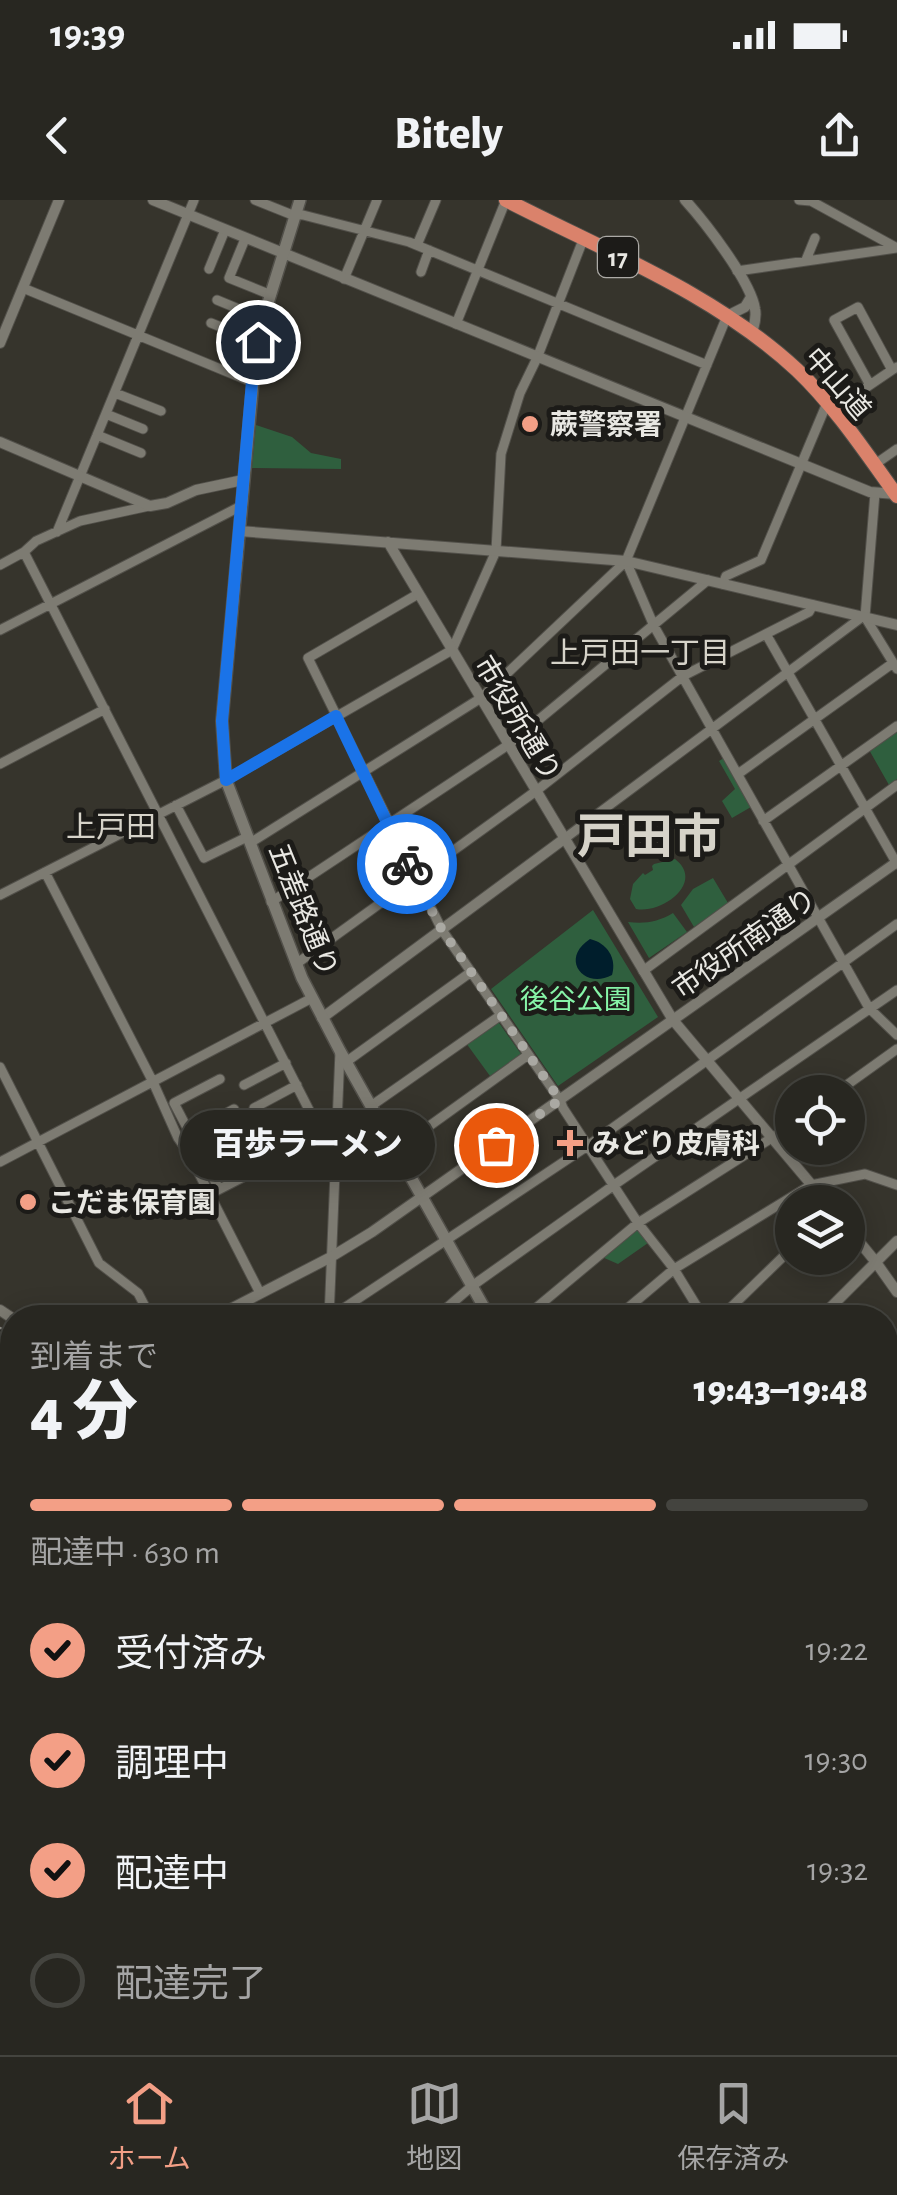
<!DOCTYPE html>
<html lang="ja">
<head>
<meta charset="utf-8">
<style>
	:root { --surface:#282721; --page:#34332e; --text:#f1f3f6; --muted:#a5a5a5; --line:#44443f; --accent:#f39f86 }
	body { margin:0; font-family:"Alegreya Sans","Noto Sans JP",sans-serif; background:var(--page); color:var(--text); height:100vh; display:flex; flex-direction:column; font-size:38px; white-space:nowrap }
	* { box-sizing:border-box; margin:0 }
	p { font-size:32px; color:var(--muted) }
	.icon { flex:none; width:55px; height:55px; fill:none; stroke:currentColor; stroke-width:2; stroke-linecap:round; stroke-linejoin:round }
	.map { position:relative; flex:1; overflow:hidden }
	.side { position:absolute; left:0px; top:1105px; width:898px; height:750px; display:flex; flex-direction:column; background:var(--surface); border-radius:40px 40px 0 0; box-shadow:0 5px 25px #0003,0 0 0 2px var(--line) }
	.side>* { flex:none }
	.fabs { position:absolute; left:775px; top:875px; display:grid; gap:20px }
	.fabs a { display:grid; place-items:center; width:90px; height:90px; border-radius:50%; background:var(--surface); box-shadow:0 5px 25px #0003,0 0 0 2px var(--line); font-size:50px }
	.pin { position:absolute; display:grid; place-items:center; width:85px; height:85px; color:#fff; margin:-42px; border:5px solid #fff; border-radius:50%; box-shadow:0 2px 10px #0007 }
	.courier { position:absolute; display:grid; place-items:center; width:100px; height:100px; margin:-50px; border:8px solid #1a73e8; border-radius:50%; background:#fff; color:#222; box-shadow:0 2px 12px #0007 }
	.bubble { position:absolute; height:70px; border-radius:35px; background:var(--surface); box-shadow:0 5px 25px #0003,0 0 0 2px var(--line); font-size:32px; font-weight:800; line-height:70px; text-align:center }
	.headline em { font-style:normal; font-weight:800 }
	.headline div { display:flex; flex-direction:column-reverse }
	.headline { display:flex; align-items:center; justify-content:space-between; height:170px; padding:0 30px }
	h1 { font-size:65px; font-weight:800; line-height:75px }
	.bar { display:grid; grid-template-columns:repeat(4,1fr); gap:15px 10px; align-content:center; height:120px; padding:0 30px }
	.bar i { height:12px; border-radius:8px; background:var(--line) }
	.bar .selected { background:var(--accent) }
	.bar p { grid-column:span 4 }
	ol { padding:0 30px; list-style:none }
	li { display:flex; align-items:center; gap:30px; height:110px }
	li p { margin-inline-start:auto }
	li .icon { padding:10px; border-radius:50%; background:var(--accent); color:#111; stroke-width:4 }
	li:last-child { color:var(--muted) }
	li i { width:55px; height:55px; border:5px solid var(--line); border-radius:50% }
	.status { display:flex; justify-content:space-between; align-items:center; height:70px; padding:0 50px; background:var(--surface); direction:ltr }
	.status svg { height:28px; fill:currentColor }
	header { display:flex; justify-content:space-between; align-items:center; height:130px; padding:0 30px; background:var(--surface); font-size:45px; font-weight:800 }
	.dock { display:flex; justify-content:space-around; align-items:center; height:140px; border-top:2px solid var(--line); background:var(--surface); font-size:28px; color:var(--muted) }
	.dock a { display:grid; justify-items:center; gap:5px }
	.dock .selected { color:var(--accent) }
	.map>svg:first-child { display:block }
	.green { fill:#2f5f3e }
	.water { fill:#001e2c }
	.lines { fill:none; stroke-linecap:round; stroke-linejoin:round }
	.river { stroke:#001e2c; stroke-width:14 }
	.minor-casing { stroke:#52504a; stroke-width:11 }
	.tertiary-casing { stroke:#52504a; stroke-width:12 }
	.secondary-casing { stroke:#52504a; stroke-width:14 }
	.trunk-casing { stroke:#52504a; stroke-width:16 }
	.minor { stroke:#7d7b72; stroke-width:9 }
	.tertiary { stroke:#7d7b72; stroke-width:10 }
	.secondary { stroke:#7d7b72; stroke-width:11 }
	.trunk { stroke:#da826b; stroke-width:14 }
	.rail-casing { stroke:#8e8d86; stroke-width:6 }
	.rail { stroke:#1c1b18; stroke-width:2.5; stroke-dasharray:8; stroke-linecap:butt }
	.done { stroke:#aaa9a3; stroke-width:10; stroke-dasharray:0 18 }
	.route { stroke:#1a73e8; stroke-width:12 }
	.poi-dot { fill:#f39f86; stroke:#1c1b18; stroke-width:4 }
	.labels { text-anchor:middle; stroke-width:10; stroke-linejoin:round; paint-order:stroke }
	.shield { fill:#1c1b18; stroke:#acaaa6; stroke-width:2.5 }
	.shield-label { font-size:25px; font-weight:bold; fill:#e9e8e3 }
	.street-label { font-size:28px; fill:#e9e8e3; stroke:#1c1b18 }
	.poi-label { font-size:28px; font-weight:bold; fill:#e9e8e3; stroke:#1c1b18; text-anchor:start }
	.park-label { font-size:28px; fill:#87f5a8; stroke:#1c1b18 }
	.neighbourhood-label { font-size:30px; fill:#d6d3c9; stroke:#1c1b18 }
	.town-label { font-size:48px; font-weight:bold; fill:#d6d3c9; stroke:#1c1b18 }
</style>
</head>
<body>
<div class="status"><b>19:39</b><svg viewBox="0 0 49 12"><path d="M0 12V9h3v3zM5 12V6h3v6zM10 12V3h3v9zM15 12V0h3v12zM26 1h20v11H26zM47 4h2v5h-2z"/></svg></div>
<header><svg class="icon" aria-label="back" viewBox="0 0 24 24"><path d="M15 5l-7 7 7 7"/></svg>Bitely<svg class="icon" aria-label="share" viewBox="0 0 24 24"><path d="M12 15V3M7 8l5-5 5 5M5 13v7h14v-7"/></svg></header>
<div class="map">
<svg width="897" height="1855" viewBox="0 0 897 1855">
	<rect width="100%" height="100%" fill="#36342c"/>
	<path class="green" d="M 256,225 L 292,237 L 311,253 L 341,259 L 341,269 L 252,268 Z
		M 897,528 L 897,579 L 889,585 L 868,548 Z
		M 724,558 L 751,607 L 732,618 L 722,601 L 735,589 L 719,561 Z
		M 675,659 C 705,682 663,714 636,709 L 630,699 L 633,684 L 643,673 L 645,675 L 653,670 L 652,666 L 654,664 Z
		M 713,678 L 728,703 L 694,727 L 681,705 L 693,689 Z
		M 593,710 L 658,817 L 558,886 L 491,789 Z
		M 673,713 L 687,732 L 649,758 L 628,722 C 645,724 658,722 673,713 Z
		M 497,820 L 521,854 L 490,876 L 466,843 Z
		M 638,1027 L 648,1043 L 618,1064 L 602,1057 Z"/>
	<path class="water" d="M 590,739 C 607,743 617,758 612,775 C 584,790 559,759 590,739 Z"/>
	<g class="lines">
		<path class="river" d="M 370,1842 L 376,1855"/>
		<defs>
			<path id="minor" d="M 255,0 L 290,14 L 303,15 L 409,42 L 707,165
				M 799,0 L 811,1 L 897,48
				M 245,39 L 229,78 L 271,95
				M 417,45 L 436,0
				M 806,60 L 815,38
				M 209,69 L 225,30
				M 737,71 L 897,48
				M 421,72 L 429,50
				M 344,79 L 377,0
				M 23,88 L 252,182
				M 217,100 L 263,119
				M 211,123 L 258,142
				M 456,124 L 506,0
				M 870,185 L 834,120 L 858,107 L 892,170 L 897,167
				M 115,193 L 161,211
				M 106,214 L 143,229
				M 836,214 L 863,193 L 864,189 L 892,170
				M 97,235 L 141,253
				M 874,265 L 897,249
				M 875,293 L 865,417 L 897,469
				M 57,332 L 194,0
				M 24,352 L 328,947 L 335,953
				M 626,361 L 654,426 L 869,808 L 897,835
				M 0,365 L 24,352 L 36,341 L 80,321 L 149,306
				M 723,384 L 726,376 L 761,360 L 827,203
				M 418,394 L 308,458 L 442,730 L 560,900 L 563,908 L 638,1023 L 674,1069 L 704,1118
				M 0,430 L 241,306
				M 766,434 L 897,664
				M 0,564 L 105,509
				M 738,574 L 893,463
				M 176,605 L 204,658 L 247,637
				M 763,621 L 897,526
				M 564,639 L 862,417
				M 250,643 L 481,498 L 626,361 L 727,116
				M 45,672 L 153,882 L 178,938 L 188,952 L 260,1093
				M 0,695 L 226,580 L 452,450 L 496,351 L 501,254 L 520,193 L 537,158 L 583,40
				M 271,702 L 508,545 L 708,380
				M 296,764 L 536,591 L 683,476 L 809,412 L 813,405
				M 643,771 L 897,585
				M 346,862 L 471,772
				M 0,867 L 99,1063 L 138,1093 L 151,1118
				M 244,885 L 286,863
				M 837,892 L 897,849
				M 371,906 L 501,815
				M 254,908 L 297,885
				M 190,933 L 234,909
				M 396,950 L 528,855
				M 203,959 L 248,937
				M 0,962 L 312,798
				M 219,989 L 174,903 L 220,879
				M 216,991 L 257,970
				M 310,1118 L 329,1108
				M 329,1118 L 589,945 L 897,724
				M 329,1118 L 340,851
				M 435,1118 L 472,1086 L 614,985 L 897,790
				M 524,1118 L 638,1023 L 792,925
				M 616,1118 L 674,1069 L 811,985 L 865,974 L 897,985
				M 720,1118 L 792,1048
				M 885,1339 L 897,1355
				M 0,1340 L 12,1333
				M 0,1393 L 12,1387
				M 897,1484 L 893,1492 L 894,1542 L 897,1542
				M 896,1585 L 897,1633
				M 0,1606 L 12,1600
				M 0,1644 L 12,1640
				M 885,1656 L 897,1651
				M 0,1735 L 12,1745
				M 885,1736 L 897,1731
				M 0,1810 L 12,1805
				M 69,1842 L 76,1855
				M 289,1842 L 292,1855
				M 360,1842 L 366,1855
				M 378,1842 L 384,1855
				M 606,1842 L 630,1855
				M 479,1855 L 484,1842
				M 688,1855 L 695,1842
				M 807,1855 L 834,1842"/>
			<path id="tertiary" d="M 153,0 L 870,292 L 896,294
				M 685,0 C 704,21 751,81 755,109 C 757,118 754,125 752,133
				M 727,116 L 745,107 L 751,97
				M 0,143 L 59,0
				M 0,242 L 150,306 L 167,303 L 196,290 L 243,280
				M 239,331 L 626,361 L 897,425
				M 388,342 L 673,820 L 826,1002
				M 322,818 L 564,639
				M 848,1028 L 875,1061 L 897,1092
				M 0,1110 L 12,1118
				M 213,1118 L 331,1057 L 372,1032 L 897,662
				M 820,1118 L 897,1041
				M 0,1226 L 12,1219
				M 885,1363 L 897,1350
				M 0,1423 L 12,1448
				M 885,1590 L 897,1584
				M 178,1842 L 181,1855
				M 108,1855 L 141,1842
				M 607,1855 L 613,1842"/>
			<path id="secondary" d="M 300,0 L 263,119 L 255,160 L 222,521 L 226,580 L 302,778 L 340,851 L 490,1118
				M 885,1811 L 897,1834"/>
			<path id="trunk" d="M 506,0 C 605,51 714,93 797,170 C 835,206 866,253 897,296"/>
		</defs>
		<use href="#minor" class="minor-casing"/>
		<use href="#tertiary" class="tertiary-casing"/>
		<use href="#secondary" class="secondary-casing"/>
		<use href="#trunk" class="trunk-casing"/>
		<use href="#minor" class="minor"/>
		<use href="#tertiary" class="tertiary"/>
		<use href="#secondary" class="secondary"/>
		<use href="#trunk" class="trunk"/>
		<defs>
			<path id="rail" d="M 0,1130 L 12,1139
				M 0,1160 L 12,1168
				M 885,1580 L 897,1584"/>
		</defs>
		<use href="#rail" class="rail-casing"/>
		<use href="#rail" class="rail"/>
	</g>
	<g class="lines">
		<path class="done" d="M 407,664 L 442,730 L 560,900 L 496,945"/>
		<path class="route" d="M 258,142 L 252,182 L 222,521 L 226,580 L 336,516 L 407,664"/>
	</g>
	<g class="poi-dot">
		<circle cx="530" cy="224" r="10"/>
		<path d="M565 928h10v10h10v10h-10v10h-10v-10h-10v-10h10z"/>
		<circle cx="28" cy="1002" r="10"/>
	</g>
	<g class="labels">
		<rect class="shield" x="598" y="37" width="40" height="40" rx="8"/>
		<g class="shield-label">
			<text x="618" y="66">17</text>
		</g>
		<g class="street-label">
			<text transform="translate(838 183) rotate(49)" y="10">中山道</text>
			<text transform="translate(518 518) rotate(59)" y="10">市役所通り</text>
			<text transform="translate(304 710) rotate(68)" y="10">五差路通り</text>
			<text transform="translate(744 743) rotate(-35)" y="10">市役所南通り</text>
		</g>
		<g class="poi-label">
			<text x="550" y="234">蕨警察署</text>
			<text x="592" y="953">みどり皮膚科</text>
			<text x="48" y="1012">こだま保育園</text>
		</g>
		<g class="park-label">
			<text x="576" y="809">後谷公園</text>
		</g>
		<g class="neighbourhood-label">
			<text x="640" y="463">上戸田一丁目</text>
			<text x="111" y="637">上戸田</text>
		</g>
		<g class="town-label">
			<text x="649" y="653">戸田市</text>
		</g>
	</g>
</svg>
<div class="fabs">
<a><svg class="icon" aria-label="locate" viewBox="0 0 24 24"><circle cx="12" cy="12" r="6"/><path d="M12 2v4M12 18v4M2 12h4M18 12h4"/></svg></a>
<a><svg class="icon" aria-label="layers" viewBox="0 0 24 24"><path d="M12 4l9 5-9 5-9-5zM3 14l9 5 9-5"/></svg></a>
</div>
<div class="pin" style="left:496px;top:945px;background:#ea580c"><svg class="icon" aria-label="bag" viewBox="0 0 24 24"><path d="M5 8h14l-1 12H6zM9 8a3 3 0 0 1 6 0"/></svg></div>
<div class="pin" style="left:258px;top:142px;background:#1f2937"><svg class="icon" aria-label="home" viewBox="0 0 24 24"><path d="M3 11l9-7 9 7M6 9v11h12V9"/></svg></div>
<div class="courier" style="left:407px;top:664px"><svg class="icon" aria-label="bike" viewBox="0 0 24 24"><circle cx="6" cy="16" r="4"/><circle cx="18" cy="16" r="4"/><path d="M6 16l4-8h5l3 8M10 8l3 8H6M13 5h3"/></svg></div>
<div class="bubble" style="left:180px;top:910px;width:255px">百歩ラーメン</div>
<section class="side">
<div class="headline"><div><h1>4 分</h1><p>到着まで</p></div><em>19:43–19:48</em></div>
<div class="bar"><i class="selected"></i><i class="selected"></i><i class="selected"></i><i></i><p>配達中 · 630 m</p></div>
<ol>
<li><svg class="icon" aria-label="check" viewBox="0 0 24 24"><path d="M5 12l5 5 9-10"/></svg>受付済み<p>19:22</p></li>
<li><svg class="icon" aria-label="check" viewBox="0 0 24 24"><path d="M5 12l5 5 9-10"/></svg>調理中<p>19:30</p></li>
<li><svg class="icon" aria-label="check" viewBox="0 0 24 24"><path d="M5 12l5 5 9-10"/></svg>配達中<p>19:32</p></li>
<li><i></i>配達完了</li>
</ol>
</section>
</div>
<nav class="dock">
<a class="selected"><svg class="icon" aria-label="home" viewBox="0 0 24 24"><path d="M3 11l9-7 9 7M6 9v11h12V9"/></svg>ホーム</a>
<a><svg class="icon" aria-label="map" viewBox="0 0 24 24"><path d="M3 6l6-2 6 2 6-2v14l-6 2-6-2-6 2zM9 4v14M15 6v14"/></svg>地図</a>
<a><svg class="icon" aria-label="saved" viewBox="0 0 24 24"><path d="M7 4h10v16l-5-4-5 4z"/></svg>保存済み</a>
</nav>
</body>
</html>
